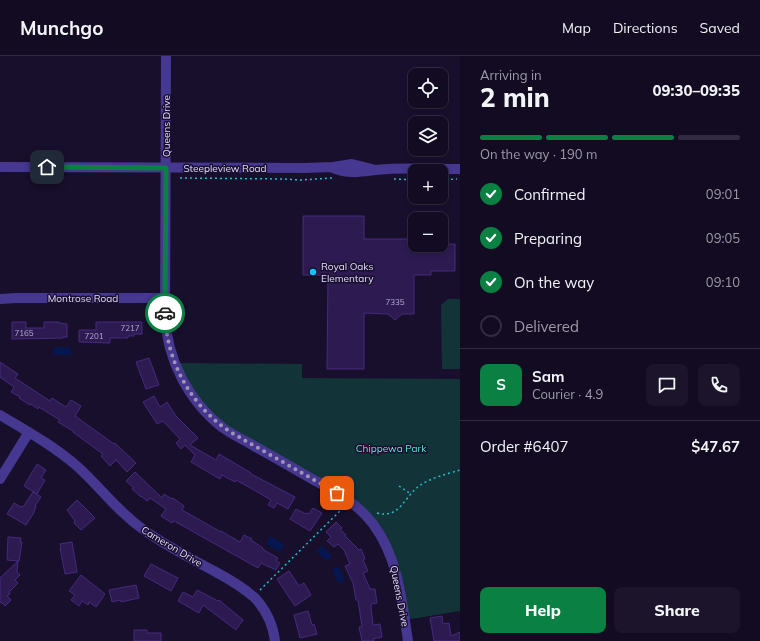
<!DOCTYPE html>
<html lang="en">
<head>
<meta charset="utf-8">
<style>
	:root { --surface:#120b22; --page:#1b142a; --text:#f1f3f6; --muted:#9c9ba5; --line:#312b40; --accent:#0b8043 }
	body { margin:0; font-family:Mulish,sans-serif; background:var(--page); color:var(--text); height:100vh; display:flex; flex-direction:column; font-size:15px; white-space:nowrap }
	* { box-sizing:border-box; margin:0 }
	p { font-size:13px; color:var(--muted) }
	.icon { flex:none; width:22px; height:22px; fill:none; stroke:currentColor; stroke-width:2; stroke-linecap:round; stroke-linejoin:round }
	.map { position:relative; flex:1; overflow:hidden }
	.sheet { display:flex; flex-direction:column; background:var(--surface); width:300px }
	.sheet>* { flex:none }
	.buttons { position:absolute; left:408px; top:12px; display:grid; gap:8px }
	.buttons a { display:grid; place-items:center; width:40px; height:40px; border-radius:8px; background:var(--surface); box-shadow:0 2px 6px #0003,0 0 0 1px var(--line); font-size:20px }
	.pin { position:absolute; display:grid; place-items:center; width:34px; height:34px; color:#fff; margin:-17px; border-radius:8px; box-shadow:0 2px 6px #0006 }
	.courier { position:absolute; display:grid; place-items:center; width:40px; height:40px; margin:-20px; border:3px solid #0b8043; border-radius:50%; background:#fff; color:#222; box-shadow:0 1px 5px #0007 }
	.summary em { font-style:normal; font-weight:800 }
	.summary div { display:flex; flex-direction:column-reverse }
	.summary { display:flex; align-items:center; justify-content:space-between; height:68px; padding:0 20px }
	h1 { font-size:26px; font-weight:800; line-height:30px }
	.bar { display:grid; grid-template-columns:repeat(4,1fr); gap:6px 4px; align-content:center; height:48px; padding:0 20px }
	.bar i { height:5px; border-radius:3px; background:var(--line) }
	.bar .active { background:var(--accent) }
	.bar p { grid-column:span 4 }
	.line { display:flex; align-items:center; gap:10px; padding:0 20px; border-top:1px solid var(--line) }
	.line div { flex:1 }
	.round { display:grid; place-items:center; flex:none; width:42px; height:42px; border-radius:8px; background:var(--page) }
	ol { padding:0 20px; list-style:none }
	li { display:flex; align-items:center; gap:12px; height:44px }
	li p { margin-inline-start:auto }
	li .icon { padding:4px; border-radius:50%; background:var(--accent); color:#fff; stroke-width:4 }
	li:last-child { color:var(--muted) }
	li i { width:22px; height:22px; border:2px solid var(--line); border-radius:50% }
	.cta { display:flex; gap:8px; margin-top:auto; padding:8px 20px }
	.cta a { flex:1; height:46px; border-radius:8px; background:var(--accent); color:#fff; font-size:16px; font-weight:800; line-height:46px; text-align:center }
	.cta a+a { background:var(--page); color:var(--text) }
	header { display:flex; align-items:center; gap:24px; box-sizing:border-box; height:56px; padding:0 20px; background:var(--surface); border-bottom:1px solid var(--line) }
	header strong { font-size:19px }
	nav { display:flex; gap:22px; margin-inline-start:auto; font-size:14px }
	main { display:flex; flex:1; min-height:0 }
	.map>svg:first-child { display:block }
	.green { fill:#123438 }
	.water { fill:#06174f }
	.building { fill:#2c1a50; stroke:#462a7e }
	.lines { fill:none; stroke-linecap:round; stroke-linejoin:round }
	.path { stroke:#26bcc8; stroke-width:1.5; stroke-dasharray:2 3; stroke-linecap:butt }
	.minor { stroke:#463790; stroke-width:10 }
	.done { stroke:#9d94b6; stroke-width:4; stroke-dasharray:0 7.2 }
	.route { stroke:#0b8043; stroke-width:5 }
	.poi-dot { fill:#07c5ff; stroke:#180f2d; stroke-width:1.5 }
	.labels { text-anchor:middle; stroke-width:3; stroke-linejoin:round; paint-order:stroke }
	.number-label { font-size:8px; fill:#b6abd3 }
	.street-label { font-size:10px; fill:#e4dbff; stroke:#180f2d }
	.poi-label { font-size:10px; fill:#e4dbff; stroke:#180f2d; text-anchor:start }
	.park-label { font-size:10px; fill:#5ceada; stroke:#180f2d }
</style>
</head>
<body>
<header>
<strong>Munchgo</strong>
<nav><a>Map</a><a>Directions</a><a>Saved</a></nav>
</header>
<main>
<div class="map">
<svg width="460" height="585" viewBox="0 0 460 585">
	<rect width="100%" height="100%" fill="#180f2d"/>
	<path class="green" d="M 448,243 L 460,243 L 460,313 L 442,313 L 441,249 Z
		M 175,307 L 302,308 L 302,322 L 460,323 L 460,555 L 405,564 L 397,519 L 366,460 L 216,366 Z"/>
	<path class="water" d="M 54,291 L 70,291 L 71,299 L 54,299 Z
		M 270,480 L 284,488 L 280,496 L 266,488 Z
		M 322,490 L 332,500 L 327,505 L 316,495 Z
		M 339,511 L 345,524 L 338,527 L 332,513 Z"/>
	<path class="building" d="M 303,160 L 364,160 L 364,183 L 415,183 L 415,189 L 455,188 L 455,215 L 431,215 L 431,219 L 414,219 L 414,258 L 402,258 L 395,264 L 388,258 L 364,257 L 364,313 L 327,313 L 328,219 L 303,219 Z
		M 12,266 L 26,266 L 26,272 L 44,272 L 44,266 L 59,266 L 59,267 L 67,268 L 67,281 L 63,281 L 63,282 L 12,283 Z
		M 96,266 L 142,266 L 142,278 L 134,278 L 134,280 L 128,280 L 128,282 L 110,282 L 110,287 L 79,286 L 79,274 L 96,274 Z
		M 149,302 L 159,329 L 146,333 L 136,306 Z
		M 0,306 L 18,318 L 15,322 L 50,345 L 52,342 L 66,351 L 71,344 L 81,350 L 75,360 L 114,388 L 115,387 L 136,407 L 127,416 L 116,404 L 110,410 L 101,400 L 103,398 L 73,376 L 73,375 L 58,366 L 60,364 L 39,351 L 38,353 L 31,348 L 30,349 L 19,342 L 20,341 L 11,336 L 14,331 L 0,321 Z
		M 154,340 L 160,351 L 167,346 L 176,360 L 198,382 L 190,389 L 216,404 L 219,398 L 251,417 L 251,418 L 295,441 L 288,453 L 277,447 L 274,452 L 268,449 L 271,444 L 261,438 L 236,424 L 235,426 L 222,419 L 220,423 L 191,406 L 195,399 L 185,389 L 181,393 L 176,387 L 180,383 L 163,365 L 157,368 L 143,346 Z
		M 37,408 L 46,414 L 41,422 L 45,424 L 37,438 L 24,430 Z
		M 135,416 L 162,442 L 164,438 L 172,443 L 173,442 L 184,450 L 182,454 L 221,476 L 221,475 L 240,486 L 244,479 L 252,483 L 251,484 L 263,492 L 262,493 L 278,502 L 276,505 L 280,507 L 276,514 L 261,507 L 258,512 L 174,465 L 172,467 L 161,460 L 166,453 L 150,442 L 147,445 L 141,440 L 141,441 L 132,433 L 134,432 L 126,425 Z
		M 33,436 L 41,441 L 35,450 L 36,451 L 33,458 L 26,469 L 7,458 L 14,447 L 19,450 L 23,451 Z
		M 77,444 L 95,462 L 81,474 L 74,467 L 75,465 L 67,454 Z
		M 313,452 L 322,457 L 310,475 L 290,463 L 296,453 L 306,458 L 307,457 L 309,458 Z
		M 336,466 L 342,472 L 340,473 L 346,479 L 345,480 L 359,494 L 361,493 L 365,503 L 363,504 L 368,515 L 363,517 L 370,533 L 375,533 L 377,547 L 371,548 L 371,551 L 373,569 L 380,568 L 382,581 L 373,583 L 374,585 L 362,585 L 359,571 L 362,571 L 358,544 L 356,544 L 353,527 L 345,510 L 350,508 L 344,494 L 338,488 L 334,491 L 327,485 L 331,481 L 326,476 Z
		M 8,481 L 21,482 L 20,486 L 22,486 L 19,505 L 7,504 Z
		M 72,486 L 77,516 L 65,518 L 60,492 L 61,492 L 60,488 Z
		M 18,505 L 17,516 L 20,519 L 15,524 L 18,527 L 9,536 L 10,538 L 7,540 L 11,544 L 5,550 L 1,546 L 0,547 L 0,522 Z
		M 151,508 L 178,522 L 171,535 L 144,520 Z
		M 289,515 L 299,530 L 304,527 L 311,539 L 295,550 L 277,523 Z
		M 81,519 L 105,538 L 96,551 L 89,546 L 88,549 L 82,545 L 79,550 L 71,544 L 75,539 L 69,535 Z
		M 136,529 L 139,542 L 121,546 L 120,544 L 112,546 L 109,534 Z
		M 197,534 L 218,545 L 219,544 L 243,564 L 236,574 L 203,549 L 199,557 L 178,545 L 183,536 L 193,541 Z
		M 308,555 L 312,569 L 314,568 L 317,578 L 300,582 L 294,559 Z
		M 442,560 L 443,568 L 449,567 L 451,580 L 460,576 L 460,585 L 434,585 L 430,562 Z
		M 134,574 L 147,574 L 147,577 L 161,577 L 161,585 L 134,585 Z"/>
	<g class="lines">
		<path class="path" d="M 180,122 L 284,123 L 301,124 L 332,122
			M 394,123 L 415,124
			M 441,124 L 457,123
			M 399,430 L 411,438
			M 377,457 C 400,463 404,441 419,430 C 430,422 447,418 460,414
			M 260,534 L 343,452"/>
		<path class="minor" d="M 166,0 L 165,260 C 167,303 188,345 223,372 C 233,379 244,384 254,390 C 274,401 293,412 312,423 C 335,435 357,447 373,468 C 398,501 402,545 408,585
			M 0,111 L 305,112 L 333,111 L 352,108 L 376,114
			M 333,112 C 353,120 367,114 388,113 C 412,112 436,113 460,113
			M 0,243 L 16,242 L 165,242
			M 0,359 C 27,375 54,390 78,411 C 101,432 118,456 144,474 C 166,490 190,502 214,515 C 229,523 243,531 255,542 C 266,554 273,569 275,585
			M 0,423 L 29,376"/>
	</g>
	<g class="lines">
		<path class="done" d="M 165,257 C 166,305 191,351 232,377 L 337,437"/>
		<path class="route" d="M 47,111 L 166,112 L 165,257"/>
	</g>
	<circle class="poi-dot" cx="313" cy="216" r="4"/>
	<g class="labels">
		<g class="number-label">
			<text x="395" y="249">7335</text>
			<text x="130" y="275">7217</text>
			<text x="24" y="280">7165</text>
			<text x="94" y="283">7201</text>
		</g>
		<g class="street-label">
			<text transform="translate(166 70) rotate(-90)" y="4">Queens Drive</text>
			<text x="225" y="116">Steepleview Road</text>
			<text x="83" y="246">Montrose Road</text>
			<text transform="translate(172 490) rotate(31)" y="4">Cameron Drive</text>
			<text transform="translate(400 540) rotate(79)" y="4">Queens Drive</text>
		</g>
		<g class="poi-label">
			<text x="321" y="214">Royal Oaks<tspan x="321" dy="12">Elementary</tspan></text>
		</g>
		<g class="park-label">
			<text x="391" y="396">Chippewa Park</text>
		</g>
	</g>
</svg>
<div class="buttons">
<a><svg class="icon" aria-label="locate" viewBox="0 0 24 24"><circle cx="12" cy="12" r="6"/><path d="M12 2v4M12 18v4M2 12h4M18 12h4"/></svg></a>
<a><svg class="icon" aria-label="layers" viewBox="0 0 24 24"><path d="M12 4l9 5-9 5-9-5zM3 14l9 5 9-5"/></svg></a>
<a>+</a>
<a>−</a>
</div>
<div class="pin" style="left:337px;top:437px;background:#ea580c"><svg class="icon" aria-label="bag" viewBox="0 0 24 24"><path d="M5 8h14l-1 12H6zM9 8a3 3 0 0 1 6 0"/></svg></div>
<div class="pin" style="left:47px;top:111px;background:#1f2937"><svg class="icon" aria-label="home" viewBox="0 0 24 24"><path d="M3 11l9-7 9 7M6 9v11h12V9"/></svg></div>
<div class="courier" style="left:165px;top:257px"><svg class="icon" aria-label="car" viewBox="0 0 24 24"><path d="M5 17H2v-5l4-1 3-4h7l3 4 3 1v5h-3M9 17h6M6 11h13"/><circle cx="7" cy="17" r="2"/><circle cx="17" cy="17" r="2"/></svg></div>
</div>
<section class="sheet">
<div class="summary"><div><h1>2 min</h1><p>Arriving in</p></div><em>09:30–09:35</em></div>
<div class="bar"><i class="active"></i><i class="active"></i><i class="active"></i><i></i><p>On the way · 190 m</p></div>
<ol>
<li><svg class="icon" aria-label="check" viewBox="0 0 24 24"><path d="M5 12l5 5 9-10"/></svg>Confirmed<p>09:01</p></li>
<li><svg class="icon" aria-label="check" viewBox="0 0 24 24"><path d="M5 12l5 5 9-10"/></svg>Preparing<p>09:05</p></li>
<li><svg class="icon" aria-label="check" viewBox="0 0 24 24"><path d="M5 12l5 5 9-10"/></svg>On the way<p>09:10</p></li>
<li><i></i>Delivered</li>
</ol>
<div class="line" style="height:72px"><b class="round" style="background:var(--accent);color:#fff">S</b><div><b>Sam</b><p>Courier · 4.9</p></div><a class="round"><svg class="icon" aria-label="chat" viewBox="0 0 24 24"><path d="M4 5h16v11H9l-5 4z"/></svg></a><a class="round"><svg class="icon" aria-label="phone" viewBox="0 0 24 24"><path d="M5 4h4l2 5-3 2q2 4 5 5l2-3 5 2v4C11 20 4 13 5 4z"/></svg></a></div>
<div class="line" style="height:52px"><div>Order #6407</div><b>$47.67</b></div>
<div class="cta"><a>Help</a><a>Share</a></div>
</section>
</main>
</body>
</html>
